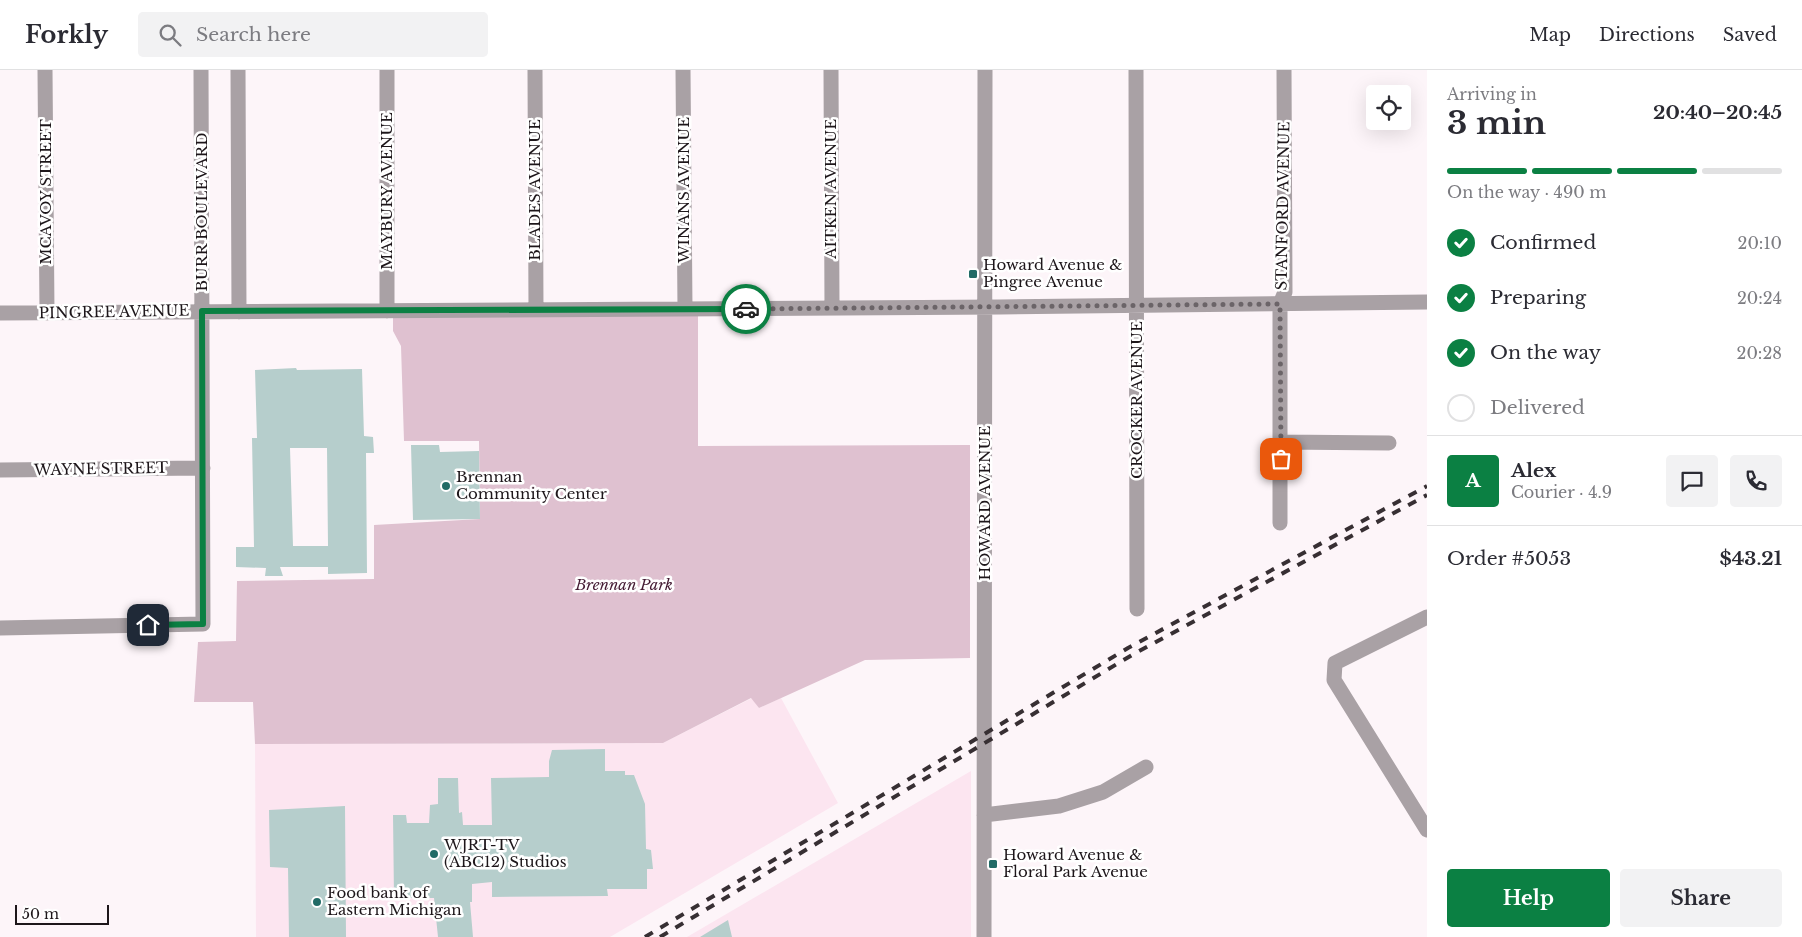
<!DOCTYPE html>
<html lang="en">
<head>
<meta charset="utf-8">
<style>
	:root { --surface:#fff; --page:#f2f2f3; --text:#2b2b33; --muted:#7c7c81; --line:#e1e1e2; --accent:#0b8043 }
	body { margin:0; font-family:"Libre Baskerville",serif; background:var(--page); color:var(--text); height:100vh; display:flex; flex-direction:column; font-size:19px; white-space:nowrap }
	* { box-sizing:border-box; margin:0 }
	p { font-size:16px; color:var(--muted) }
	.icon { flex:none; width:28px; height:28px; fill:none; stroke:currentColor; stroke-width:2; stroke-linecap:round; stroke-linejoin:round }
	.map { position:relative; flex:1; overflow:hidden }
	.sheet { display:flex; flex-direction:column; background:var(--surface); width:375px }
	.sheet>* { flex:none }
	.tools { position:absolute; left:1366px; top:15px; display:grid; gap:10px }
	.tools a { display:grid; place-items:center; width:45px; height:45px; border-radius:5px; background:var(--surface); box-shadow:0 5px 20px #0002; font-size:25px }
	.scale { position:absolute; left:15px; bottom:12px; width:94px; box-sizing:border-box; padding-left:5px; border:2px solid #1d161a; border-top:0; font-size:14px; line-height:18px; white-space:nowrap; color:#1d161a; -webkit-text-stroke:4px #fff; paint-order:stroke }
	.pin { position:absolute; display:grid; place-items:center; width:42px; height:42px; color:#fff; margin:-21px; border-radius:10px; box-shadow:0 2px 8px #0006 }
	.courier { position:absolute; display:grid; place-items:center; width:50px; height:50px; margin:-25px; border:4px solid #0b8043; border-radius:50%; background:#fff; color:#222; box-shadow:0 1px 6px #0007 }
	.headline em { font-style:normal; font-weight:700 }
	.headline div { display:flex; flex-direction:column-reverse }
	.headline { display:flex; align-items:center; justify-content:space-between; height:85px; padding:0 20px }
	h1 { font-size:32px; font-weight:700; line-height:38px }
	.bar { display:grid; grid-template-columns:repeat(4,1fr); gap:8px 5px; align-content:center; height:60px; padding:0 20px }
	.bar i { height:6px; border-radius:4px; background:var(--line) }
	.bar .current { background:var(--accent) }
	.bar p { grid-column:span 4 }
	.line { display:flex; align-items:center; gap:12px; padding:0 20px; border-top:1px solid var(--line) }
	.line div { flex:1 }
	.round { display:grid; place-items:center; flex:none; width:52px; height:52px; border-radius:5px; background:var(--page) }
	ol { padding:0 20px; list-style:none }
	li { display:flex; align-items:center; gap:15px; height:55px }
	li p { margin-inline-start:auto }
	li .icon { padding:5px; border-radius:50%; background:var(--accent); color:#fff; stroke-width:4 }
	li:last-child { color:var(--muted) }
	li i { width:28px; height:28px; border:2px solid var(--line); border-radius:50% }
	.action { display:flex; gap:10px; margin-top:auto; padding:10px 20px }
	.action a { flex:1; height:58px; border-radius:5px; background:var(--accent); color:#fff; font-size:20px; font-weight:700; line-height:58px; text-align:center }
	.action a+a { background:var(--page); color:var(--text) }
	header { display:flex; align-items:center; gap:30px; box-sizing:border-box; height:70px; padding:0 25px; background:var(--surface); border-bottom:1px solid var(--line) }
	header strong { font-size:24px }
	nav { display:flex; gap:28px; margin-inline-start:auto; font-size:18px }
	.search { width:350px; height:45px; background:var(--page); display:flex; align-items:center; gap:12px; box-sizing:border-box; padding:0 18px; border-radius:5px; color:var(--muted); font-size:19px }
	main { display:flex; flex:1; min-height:0 }
	.map>svg:first-child { display:block }
	.built { fill:#fce5f0 }
	.green { fill:#dfc1d0 }
	.building { fill:#b6cecc; fill-rule:evenodd }
	.lines { fill:none; stroke-linecap:round; stroke-linejoin:round }
	.minor { stroke:#a9a1a5; stroke-width:15 }
	.rail { stroke:#372f33; stroke-width:4; stroke-dasharray:9 9; stroke-linecap:butt }
	.done { stroke:#6b6468; stroke-width:5; stroke-dasharray:0 9 }
	.route { stroke:#0b8043; stroke-width:6 }
	.poi-dot { fill:#216b66; stroke:#fff; stroke-width:2 }
	.labels { text-anchor:middle; stroke-width:5; stroke-linejoin:round; paint-order:stroke }
	.street-label { font-size:15px; fill:#1d161a; stroke:#fff }
	.poi-label { font-size:15px; fill:#1d161a; stroke:#fff; text-anchor:start }
	.park-label { font-size:15px; font-style:italic; fill:#431a32; stroke:#fff }
</style>
</head>
<body>
<header>
<strong>Forkly</strong>
<div class="search"><svg class="icon" aria-label="search" viewBox="0 0 24 24"><circle cx="10" cy="10" r="6"/><path d="M15 15l6 6"/></svg>Search here</div>
<nav><a>Map</a><a>Directions</a><a>Saved</a></nav>
</header>
<main>
<div class="map">
<svg width="1427" height="867" viewBox="0 0 1427 867">
	<rect width="100%" height="100%" fill="#fdf5f9"/>
	<path class="built" d="M 752,628 L 759,638 L 781,628 L 838,733 L 610,867 L 256,867 L 255,674 L 663,673 Z
		M 971,701 L 971,867 L 687,867 Z"/>
	<path class="green" d="M 698,243 L 698,376 L 970,375 L 970,588 L 865,590 L 759,638 L 751,628 L 663,673 L 255,674 L 253,632 L 194,632 L 198,572 L 236,571 L 237,511 L 374,509 L 374,455 L 480,449 L 479,371 L 404,371 L 401,276 L 393,261 L 393,246 Z"/>
	<path class="building" d="M 296,298 L 297,300 L 362,299 L 364,366 L 373,367 L 374,383 L 366,383 L 367,503 L 328,504 L 328,497 L 280,497 L 283,506 L 265,506 L 266,498 L 236,497 L 236,477 L 254,477 L 252,368 L 257,368 L 255,300 ZM 290,378 L 327,378 L 328,476 L 293,476 Z
		M 411,375 L 439,375 L 440,382 L 479,381 L 480,449 L 413,450 Z
		M 605,679 L 605,701 L 625,701 L 625,705 L 634,705 L 645,734 L 646,779 L 651,780 L 653,799 L 647,799 L 647,819 L 607,819 L 608,826 L 492,827 L 492,812 L 472,814 L 472,832 L 470,832 L 473,867 L 438,867 L 434,828 L 394,828 L 393,745 L 406,745 L 407,753 L 429,753 L 430,735 L 438,734 L 438,708 L 458,708 L 459,743 L 462,742 L 463,755 L 492,755 L 491,708 L 549,707 L 549,691 L 552,680 Z
		M 345,736 L 346,867 L 289,867 L 288,798 L 270,797 L 269,740 Z
		M 728,850 L 732,867 L 700,867 Z"/>
	<g class="lines">
		<path class="minor" d="M 45,0 L 47,243
			M 238,0 L 239,242
			M 535,0 L 536,240
			M 683,0 L 685,239
			M 831,0 L 832,238
			M 1136,0 L 1137,539
			M 387,241 L 387,0
			M 0,243 L 1000,237 L 1427,232
			M 1281,372 L 1389,373
			M 0,400 L 203,398
			M 1280,453 L 1280,234 L 1285,222 L 1284,0
			M 1427,547 L 1335,593 L 1334,610 L 1427,760
			M 0,558 L 203,554 L 201,0
			M 984,745 L 1059,736 L 1103,722 L 1146,697
			M 984,867 L 985,0"/>
		<path class="rail" d="M 645,867 L 1128,578 L 1427,416
			M 660,867 L 1132,585 L 1427,425"/>
	</g>
	<g class="lines">
		<path class="done" d="M 746,239 L 1280,234 L 1281,389"/>
		<path class="route" d="M 148,555 L 203,554 L 202,241 L 746,239"/>
	</g>
	<g class="poi-dot">
		<rect x="968" y="199" width="10" height="10" rx="2.5"/>
		<circle cx="446" cy="416" r="5"/>
		<circle cx="434" cy="784" r="5"/>
		<rect x="988" y="789" width="10" height="10" rx="2.5"/>
		<circle cx="317" cy="832" r="5"/>
	</g>
	<g class="labels">
		<g class="street-label">
			<text transform="translate(831 119) rotate(-90)" y="5">AITKEN AVENUE</text>
			<text transform="translate(535 120) rotate(-90)" y="5">BLADES AVENUE</text>
			<text transform="translate(684 120) rotate(-90)" y="5">WINANS AVENUE</text>
			<text transform="translate(387 121) rotate(-90)" y="5">MAYBURY AVENUE</text>
			<text transform="translate(46 122) rotate(-90)" y="5">MCAVOY STREET</text>
			<text transform="translate(1283 136) rotate(-89)" y="5">STANFORD AVENUE</text>
			<text transform="translate(202 142) rotate(-90)" y="5">BURR BOULEVARD</text>
			<text transform="translate(114 242) rotate(-1)" y="5">PINGREE AVENUE</text>
			<text transform="translate(1137 330) rotate(-90)" y="5">CROCKER AVENUE</text>
			<text transform="translate(101 399) rotate(-1)" y="5">WAYNE STREET</text>
			<text transform="translate(985 433) rotate(-90)" y="5">HOWARD AVENUE</text>
		</g>
		<g class="poi-label">
			<text x="983" y="200">Howard Avenue &amp;<tspan x="983" dy="17">Pingree Avenue</tspan></text>
			<text x="456" y="412">Brennan<tspan x="456" dy="17">Community Center</tspan></text>
			<text x="444" y="780">WJRT-TV<tspan x="444" dy="17">(ABC12) Studios</tspan></text>
			<text x="1003" y="790">Howard Avenue &amp;<tspan x="1003" dy="17">Floral Park Avenue</tspan></text>
			<text x="327" y="828">Food bank of<tspan x="327" dy="17">Eastern Michigan</tspan></text>
		</g>
		<g class="park-label">
			<text x="624" y="520">Brennan Park</text>
		</g>
	</g>
</svg>
<div class="tools">
<a><svg class="icon" aria-label="locate" viewBox="0 0 24 24"><circle cx="12" cy="12" r="6"/><path d="M12 2v4M12 18v4M2 12h4M18 12h4"/></svg></a>
</div>
<div class="scale">50 m</div>
<div class="pin" style="left:1281px;top:389px;background:#ea580c"><svg class="icon" aria-label="bag" viewBox="0 0 24 24"><path d="M5 8h14l-1 12H6zM9 8a3 3 0 0 1 6 0"/></svg></div>
<div class="pin" style="left:148px;top:555px;background:#1f2937"><svg class="icon" aria-label="home" viewBox="0 0 24 24"><path d="M3 11l9-7 9 7M6 9v11h12V9"/></svg></div>
<div class="courier" style="left:746px;top:239px"><svg class="icon" aria-label="car" viewBox="0 0 24 24"><path d="M5 17H2v-5l4-1 3-4h7l3 4 3 1v5h-3M9 17h6M6 11h13"/><circle cx="7" cy="17" r="2"/><circle cx="17" cy="17" r="2"/></svg></div>
</div>
<section class="sheet">
<div class="headline"><div><h1>3 min</h1><p>Arriving in</p></div><em>20:40–20:45</em></div>
<div class="bar"><i class="current"></i><i class="current"></i><i class="current"></i><i></i><p>On the way · 490 m</p></div>
<ol>
<li><svg class="icon" aria-label="check" viewBox="0 0 24 24"><path d="M5 12l5 5 9-10"/></svg>Confirmed<p>20:10</p></li>
<li><svg class="icon" aria-label="check" viewBox="0 0 24 24"><path d="M5 12l5 5 9-10"/></svg>Preparing<p>20:24</p></li>
<li><svg class="icon" aria-label="check" viewBox="0 0 24 24"><path d="M5 12l5 5 9-10"/></svg>On the way<p>20:28</p></li>
<li><i></i>Delivered</li>
</ol>
<div class="line" style="height:90px"><b class="round" style="background:var(--accent);color:#fff">A</b><div><b>Alex</b><p>Courier · 4.9</p></div><a class="round"><svg class="icon" aria-label="chat" viewBox="0 0 24 24"><path d="M4 5h16v11H9l-5 4z"/></svg></a><a class="round"><svg class="icon" aria-label="phone" viewBox="0 0 24 24"><path d="M5 4h4l2 5-3 2q2 4 5 5l2-3 5 2v4C11 20 4 13 5 4z"/></svg></a></div>
<div class="line" style="height:65px"><div>Order #5053</div><b>$43.21</b></div>
<div class="action"><a>Help</a><a>Share</a></div>
</section>
</main>
</body>
</html>
